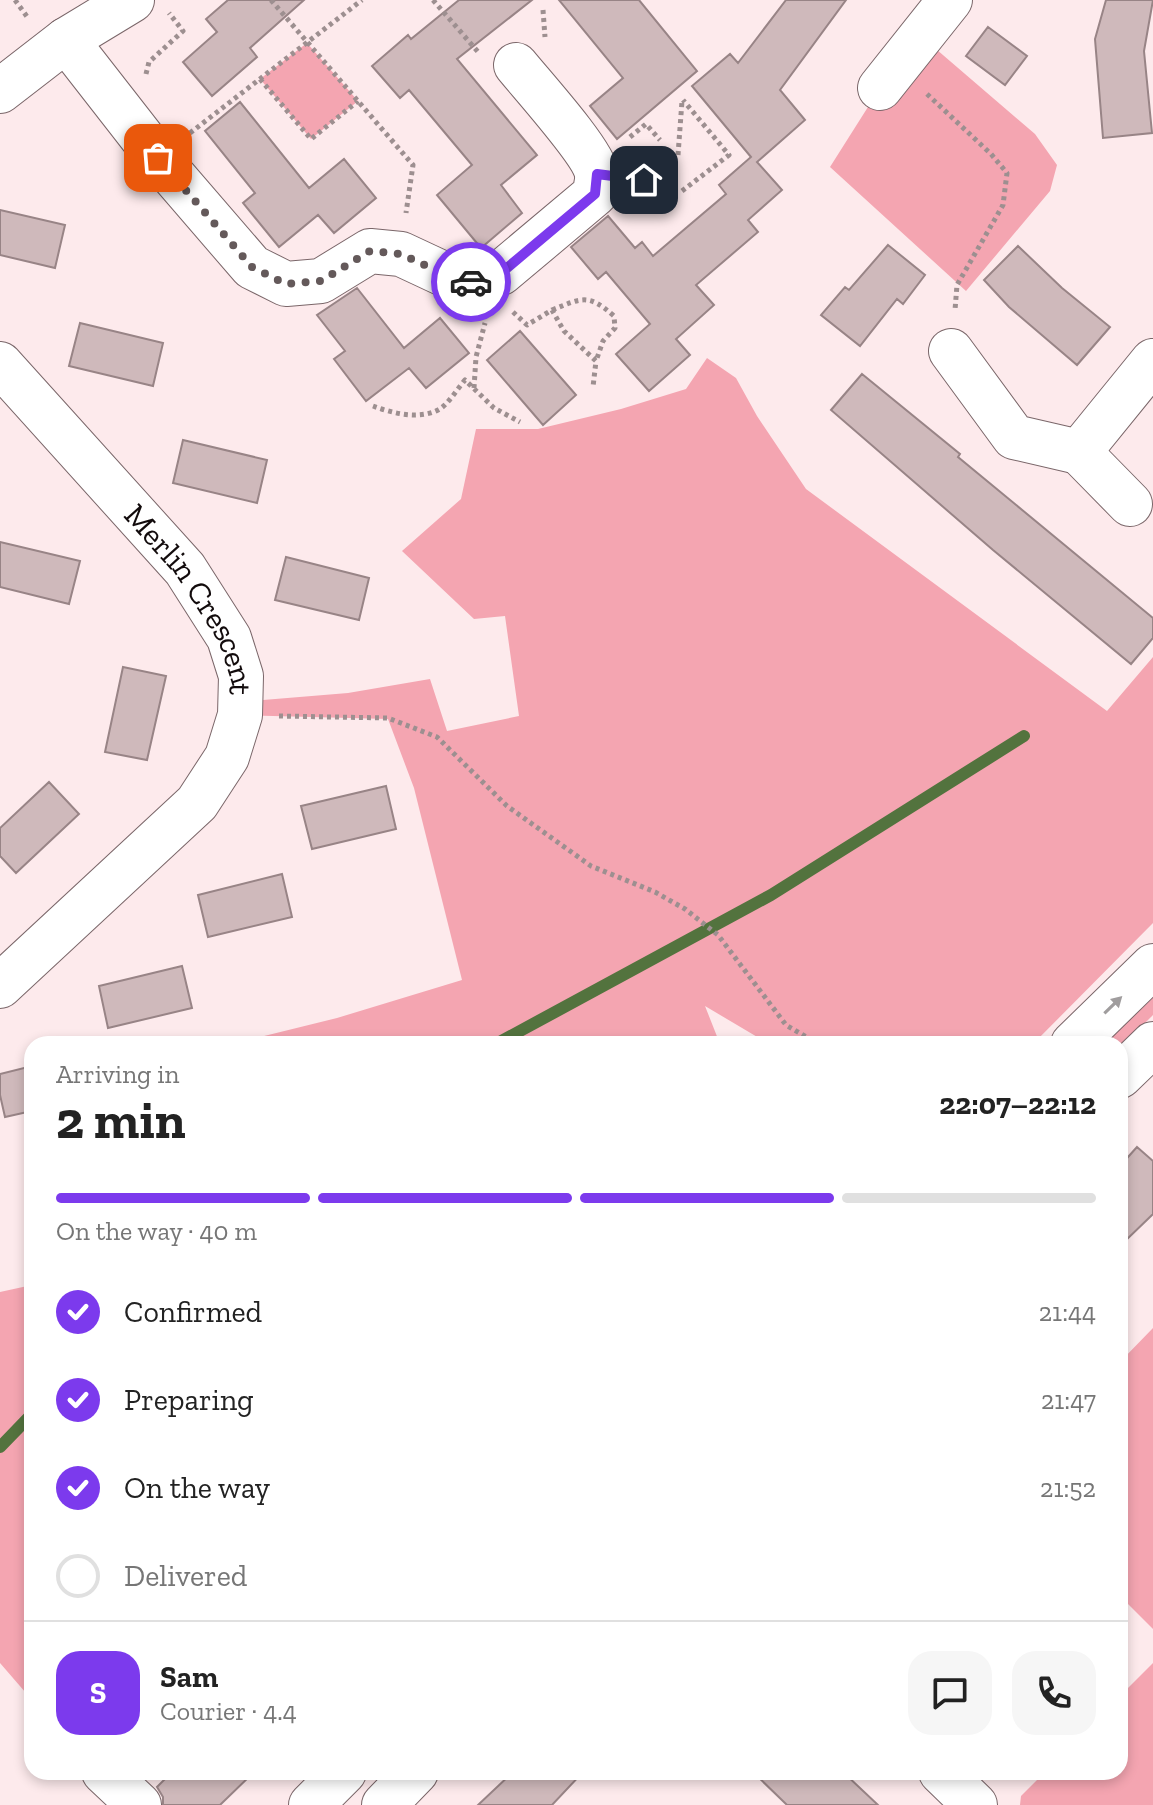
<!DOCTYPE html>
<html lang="en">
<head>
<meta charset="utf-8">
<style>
	:root { --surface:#fff; --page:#f6f6f6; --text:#222; --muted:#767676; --line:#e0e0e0; --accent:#7c3aed }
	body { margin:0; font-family:"Zilla Slab",serif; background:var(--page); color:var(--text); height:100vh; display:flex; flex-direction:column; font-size:30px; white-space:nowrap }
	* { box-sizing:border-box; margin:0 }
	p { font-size:26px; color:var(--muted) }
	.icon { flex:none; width:44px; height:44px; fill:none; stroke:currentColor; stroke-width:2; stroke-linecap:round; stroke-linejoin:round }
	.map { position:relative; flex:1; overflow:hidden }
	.sheet { position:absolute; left:24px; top:1036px; width:1104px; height:744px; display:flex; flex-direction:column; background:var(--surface); border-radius:24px; box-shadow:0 4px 12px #0003 }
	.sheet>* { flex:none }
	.pin { position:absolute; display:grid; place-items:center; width:68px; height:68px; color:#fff; margin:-34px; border-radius:16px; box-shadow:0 4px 12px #0006 }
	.courier { position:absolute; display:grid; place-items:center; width:80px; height:80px; margin:-40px; border:6px solid #7c3aed; border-radius:50%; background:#fff; color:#222; box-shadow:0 2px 10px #0007 }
	.head em { font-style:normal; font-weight:700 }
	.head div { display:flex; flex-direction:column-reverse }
	.head { display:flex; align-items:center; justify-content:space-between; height:136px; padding:0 32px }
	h1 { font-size:52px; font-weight:700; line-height:60px }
	.bar { display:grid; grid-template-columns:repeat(4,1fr); gap:12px 8px; align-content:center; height:96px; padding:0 32px }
	.bar i { height:10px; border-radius:6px; background:var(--line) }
	.bar .current { background:var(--accent) }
	.bar p { grid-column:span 4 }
	.line { display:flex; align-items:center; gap:20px; padding:0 32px; border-top:2px solid var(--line) }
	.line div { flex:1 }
	.round { display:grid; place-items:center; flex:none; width:84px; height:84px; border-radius:24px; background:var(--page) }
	ol { padding:0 32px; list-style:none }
	li { display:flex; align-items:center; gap:24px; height:88px }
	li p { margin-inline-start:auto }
	li .icon { padding:8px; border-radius:50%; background:var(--accent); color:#fff; stroke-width:4 }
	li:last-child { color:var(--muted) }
	li i { width:44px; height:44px; border:4px solid var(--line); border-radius:50% }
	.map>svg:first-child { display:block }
	.green { fill:#f4a5b1 }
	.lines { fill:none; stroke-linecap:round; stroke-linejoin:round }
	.stream { stroke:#53733e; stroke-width:12 }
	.building { fill:#cfb9bb; stroke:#988486; stroke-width:2 }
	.minor-casing { stroke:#7a6669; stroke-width:46 }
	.path { stroke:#9d8f90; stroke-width:5; stroke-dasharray:4 4; stroke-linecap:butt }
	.minor { stroke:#fff; stroke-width:44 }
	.oneway { fill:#a09d9e }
	.done { stroke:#64595a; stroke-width:8; stroke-dasharray:0 14.4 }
	.route { stroke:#7c3aed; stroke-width:10 }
	.labels { text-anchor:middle; stroke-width:6; stroke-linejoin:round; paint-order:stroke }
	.street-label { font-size:32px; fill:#120b0c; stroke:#fdfdfd }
</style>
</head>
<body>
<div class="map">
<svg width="1153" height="1805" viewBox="0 0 1153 1805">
	<rect width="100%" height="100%" fill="#fdeaec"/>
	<path class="green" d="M 922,37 L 1035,134 L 1057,165 L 1050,191 L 966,291 L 830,167 L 880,88 Z
		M 307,43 L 358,101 L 311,139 L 260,79 Z
		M 707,358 L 736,378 L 757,416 L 806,489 L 1107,711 L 1153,657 L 1153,923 L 1033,1044 L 769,1044 L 705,1006 L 720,1044 L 232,1044 L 337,1018 L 462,980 L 414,788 L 388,719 L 240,715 L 240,702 L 348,693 L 430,679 L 447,731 L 519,716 L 505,616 L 474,619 L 402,551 L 461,499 L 476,429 L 538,429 L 621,409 L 686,389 Z
		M 1153,984 L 1153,1015 L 1120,1048 L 1120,1044 L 1092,1044 Z
		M 32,1285 L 32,1700 L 0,1663 L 0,1292 Z
		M 1153,1328 L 1153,1629 L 1120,1596 L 1120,1362 Z
		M 1153,1663 L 1153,1805 L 1020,1805 L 1021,1796 L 1045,1772 L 1120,1772 L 1120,1696 Z"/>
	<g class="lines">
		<path class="stream" d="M 496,1044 L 771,895 L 1024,736
			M 0,1447 L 32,1414"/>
	</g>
	<path class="building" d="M 228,0 L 304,0 L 250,48 L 257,57 L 212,96 L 183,62 L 217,32 L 206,19 Z
		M 459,0 L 532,0 L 457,59 L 537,155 L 501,185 L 522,213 L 481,248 L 437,195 L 472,165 L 409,90 L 400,98 L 372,66 L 408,35 L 411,39 Z
		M 559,0 L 639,0 L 697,71 L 617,139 L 590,106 L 623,78 Z
		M 786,0 L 846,0 L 780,90 L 805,120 L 757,162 L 782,190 L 748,220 L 758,232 L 696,285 L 714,305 L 676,339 L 690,355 L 649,391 L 616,354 L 650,324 L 606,272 L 598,279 L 571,247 L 608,216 L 635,248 L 642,242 L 653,256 L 726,194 L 719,185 L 751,157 L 692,86 L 730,54 L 738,63 Z
		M 1106,0 L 1153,0 L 1144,51 L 1152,133 L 1103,138 L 1095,39 Z
		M 988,27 L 1027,56 L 1005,85 L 966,56 Z
		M 240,102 L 309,188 L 344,159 L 376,198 L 334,233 L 318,215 L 279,247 L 243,203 L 255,193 L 205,131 Z
		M 0,210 L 65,225 L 55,268 L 0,255 Z
		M 888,245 L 925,275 L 903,304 L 897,299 L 860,346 L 821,315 L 845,287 L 849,290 Z
		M 1018,246 L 1062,288 L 1110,327 L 1077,365 L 1009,307 L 984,280 Z
		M 357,288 L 404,348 L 440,318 L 469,353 L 426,388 L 409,368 L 366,401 L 334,359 L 345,351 L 317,315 Z
		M 80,323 L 163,343 L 153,386 L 69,366 Z
		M 520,331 L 576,395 L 543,425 L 487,360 Z
		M 862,374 L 960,454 L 958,457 L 1153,618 L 1153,638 L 1131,664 L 993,550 L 831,410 Z
		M 183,440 L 267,460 L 257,503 L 173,483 Z
		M 0,542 L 80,561 L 69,604 L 0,587 Z
		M 286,557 L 369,578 L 359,620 L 275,600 Z
		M 123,667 L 166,676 L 147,760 L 105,752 Z
		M 49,782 L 79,814 L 16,873 L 0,856 L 0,828 Z
		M 386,786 L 396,829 L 312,849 L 301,806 Z
		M 282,874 L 292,917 L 208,937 L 198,895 Z
		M 182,966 L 192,1008 L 108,1028 L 99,986 Z
		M 32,1066 L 32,1111 L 5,1117 L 0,1095 L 0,1074 Z
		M 1137,1147 L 1153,1161 L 1153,1214 L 1120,1246 L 1120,1166 Z
		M 172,1772 L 254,1772 L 220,1805 L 163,1805 L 163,1797 L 157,1787 Z
		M 513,1772 L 583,1772 L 552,1805 L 478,1805 Z
		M 753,1772 L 843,1772 L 878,1805 L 787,1805 Z"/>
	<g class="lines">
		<defs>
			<g id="minor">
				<path d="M 66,40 L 158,158 L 252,267 L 286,284 L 321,281 L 370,251 L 401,254 L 446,275 L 472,283 L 482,280 L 501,273 L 595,194 C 595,188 598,180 597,174 C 593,152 533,86 516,65"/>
				<path d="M 880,88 L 950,0"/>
				<path d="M 0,91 L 66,40 L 132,0"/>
				<path d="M 597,174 L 644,180"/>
				<path d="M 951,351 L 1014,437 L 1079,452 L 1153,361"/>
				<path id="s1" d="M 0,364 L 185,569 L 229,638 L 241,676 L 240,715 L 227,757 L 197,803 L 0,986"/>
				<path d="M 1079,452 L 1130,504"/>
				<path d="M 1073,1044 L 1153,966"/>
				<path d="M 1120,1076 L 1153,1044"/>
				<path d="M 104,1772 L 139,1805"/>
				<path d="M 941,1772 L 975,1805"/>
				<path d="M 311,1805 L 344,1772"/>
				<path d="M 384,1805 L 416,1772"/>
			</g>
		</defs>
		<use href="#minor" class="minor-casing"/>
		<path class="path" d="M 15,0 L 28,18
			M 271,0 L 413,165 L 406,213
			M 433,0 L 479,53
			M 543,10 L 545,37
			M 146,74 L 149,62 L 183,31 L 169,13
			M 260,79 L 311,139 L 358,101
			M 927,94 L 991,154 L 1007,173 L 1003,205 L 957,285 L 955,310
			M 190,133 L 362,0
			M 630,137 L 646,124 L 660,140
			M 678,155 L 682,101
			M 682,191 L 729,155 L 683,100
			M 552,310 C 582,298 588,293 614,316 L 615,328 L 603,341 L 596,361
			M 513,312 L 527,325 L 552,310 L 564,331 L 596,361 L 593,387
			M 474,388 L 476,357 L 485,323
			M 373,406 C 392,413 418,420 438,410 C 448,405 457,389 465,380 L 494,408 L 520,422
			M 279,716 L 388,718 L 437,737 L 507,806 L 591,866 L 655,892 L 685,909 L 718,935 L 786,1025 L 818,1044
			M 884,1044 L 901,1040 L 922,1044"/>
		<use href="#minor" class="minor"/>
	</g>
	<defs><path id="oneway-solid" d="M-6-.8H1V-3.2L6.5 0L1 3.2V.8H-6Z" transform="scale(2)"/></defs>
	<use class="oneway" href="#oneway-solid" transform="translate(1113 1005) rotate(-44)"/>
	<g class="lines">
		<path class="done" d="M 158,158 L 252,267 L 286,284 L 321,281 L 370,251 L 401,254 L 446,275 L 471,282"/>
		<path class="route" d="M 471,282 L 501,273 L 595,194 L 597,174 L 644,180"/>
	</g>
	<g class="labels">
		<g class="street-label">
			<text dy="11" stroke="none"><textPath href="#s1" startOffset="306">Merlin Crescent</textPath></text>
		</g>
	</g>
</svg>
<div class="pin" style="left:158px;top:158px;background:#ea580c"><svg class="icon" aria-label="bag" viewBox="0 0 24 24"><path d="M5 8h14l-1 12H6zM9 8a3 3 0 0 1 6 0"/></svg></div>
<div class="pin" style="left:644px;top:180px;background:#1f2937"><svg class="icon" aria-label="home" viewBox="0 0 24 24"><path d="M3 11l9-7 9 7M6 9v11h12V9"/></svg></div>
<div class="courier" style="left:471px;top:282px"><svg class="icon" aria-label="car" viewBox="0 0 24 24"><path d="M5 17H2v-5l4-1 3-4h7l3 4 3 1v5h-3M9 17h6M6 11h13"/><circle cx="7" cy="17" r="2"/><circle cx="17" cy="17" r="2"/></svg></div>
<section class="sheet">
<div class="head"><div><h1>2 min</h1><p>Arriving in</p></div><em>22:07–22:12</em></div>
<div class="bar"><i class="current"></i><i class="current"></i><i class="current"></i><i></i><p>On the way · 40 m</p></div>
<ol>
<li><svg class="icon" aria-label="check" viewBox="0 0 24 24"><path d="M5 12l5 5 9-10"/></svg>Confirmed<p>21:44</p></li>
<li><svg class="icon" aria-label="check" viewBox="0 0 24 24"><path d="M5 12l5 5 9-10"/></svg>Preparing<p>21:47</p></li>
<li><svg class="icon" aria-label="check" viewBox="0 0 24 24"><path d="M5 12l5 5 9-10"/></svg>On the way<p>21:52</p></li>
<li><i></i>Delivered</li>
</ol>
<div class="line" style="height:144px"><b class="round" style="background:var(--accent);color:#fff">S</b><div><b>Sam</b><p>Courier · 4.4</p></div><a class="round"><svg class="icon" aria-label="chat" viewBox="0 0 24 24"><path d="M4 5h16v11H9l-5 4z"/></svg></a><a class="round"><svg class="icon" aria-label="phone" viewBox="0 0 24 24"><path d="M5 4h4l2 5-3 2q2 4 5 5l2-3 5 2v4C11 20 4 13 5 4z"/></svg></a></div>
</section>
</div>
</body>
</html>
